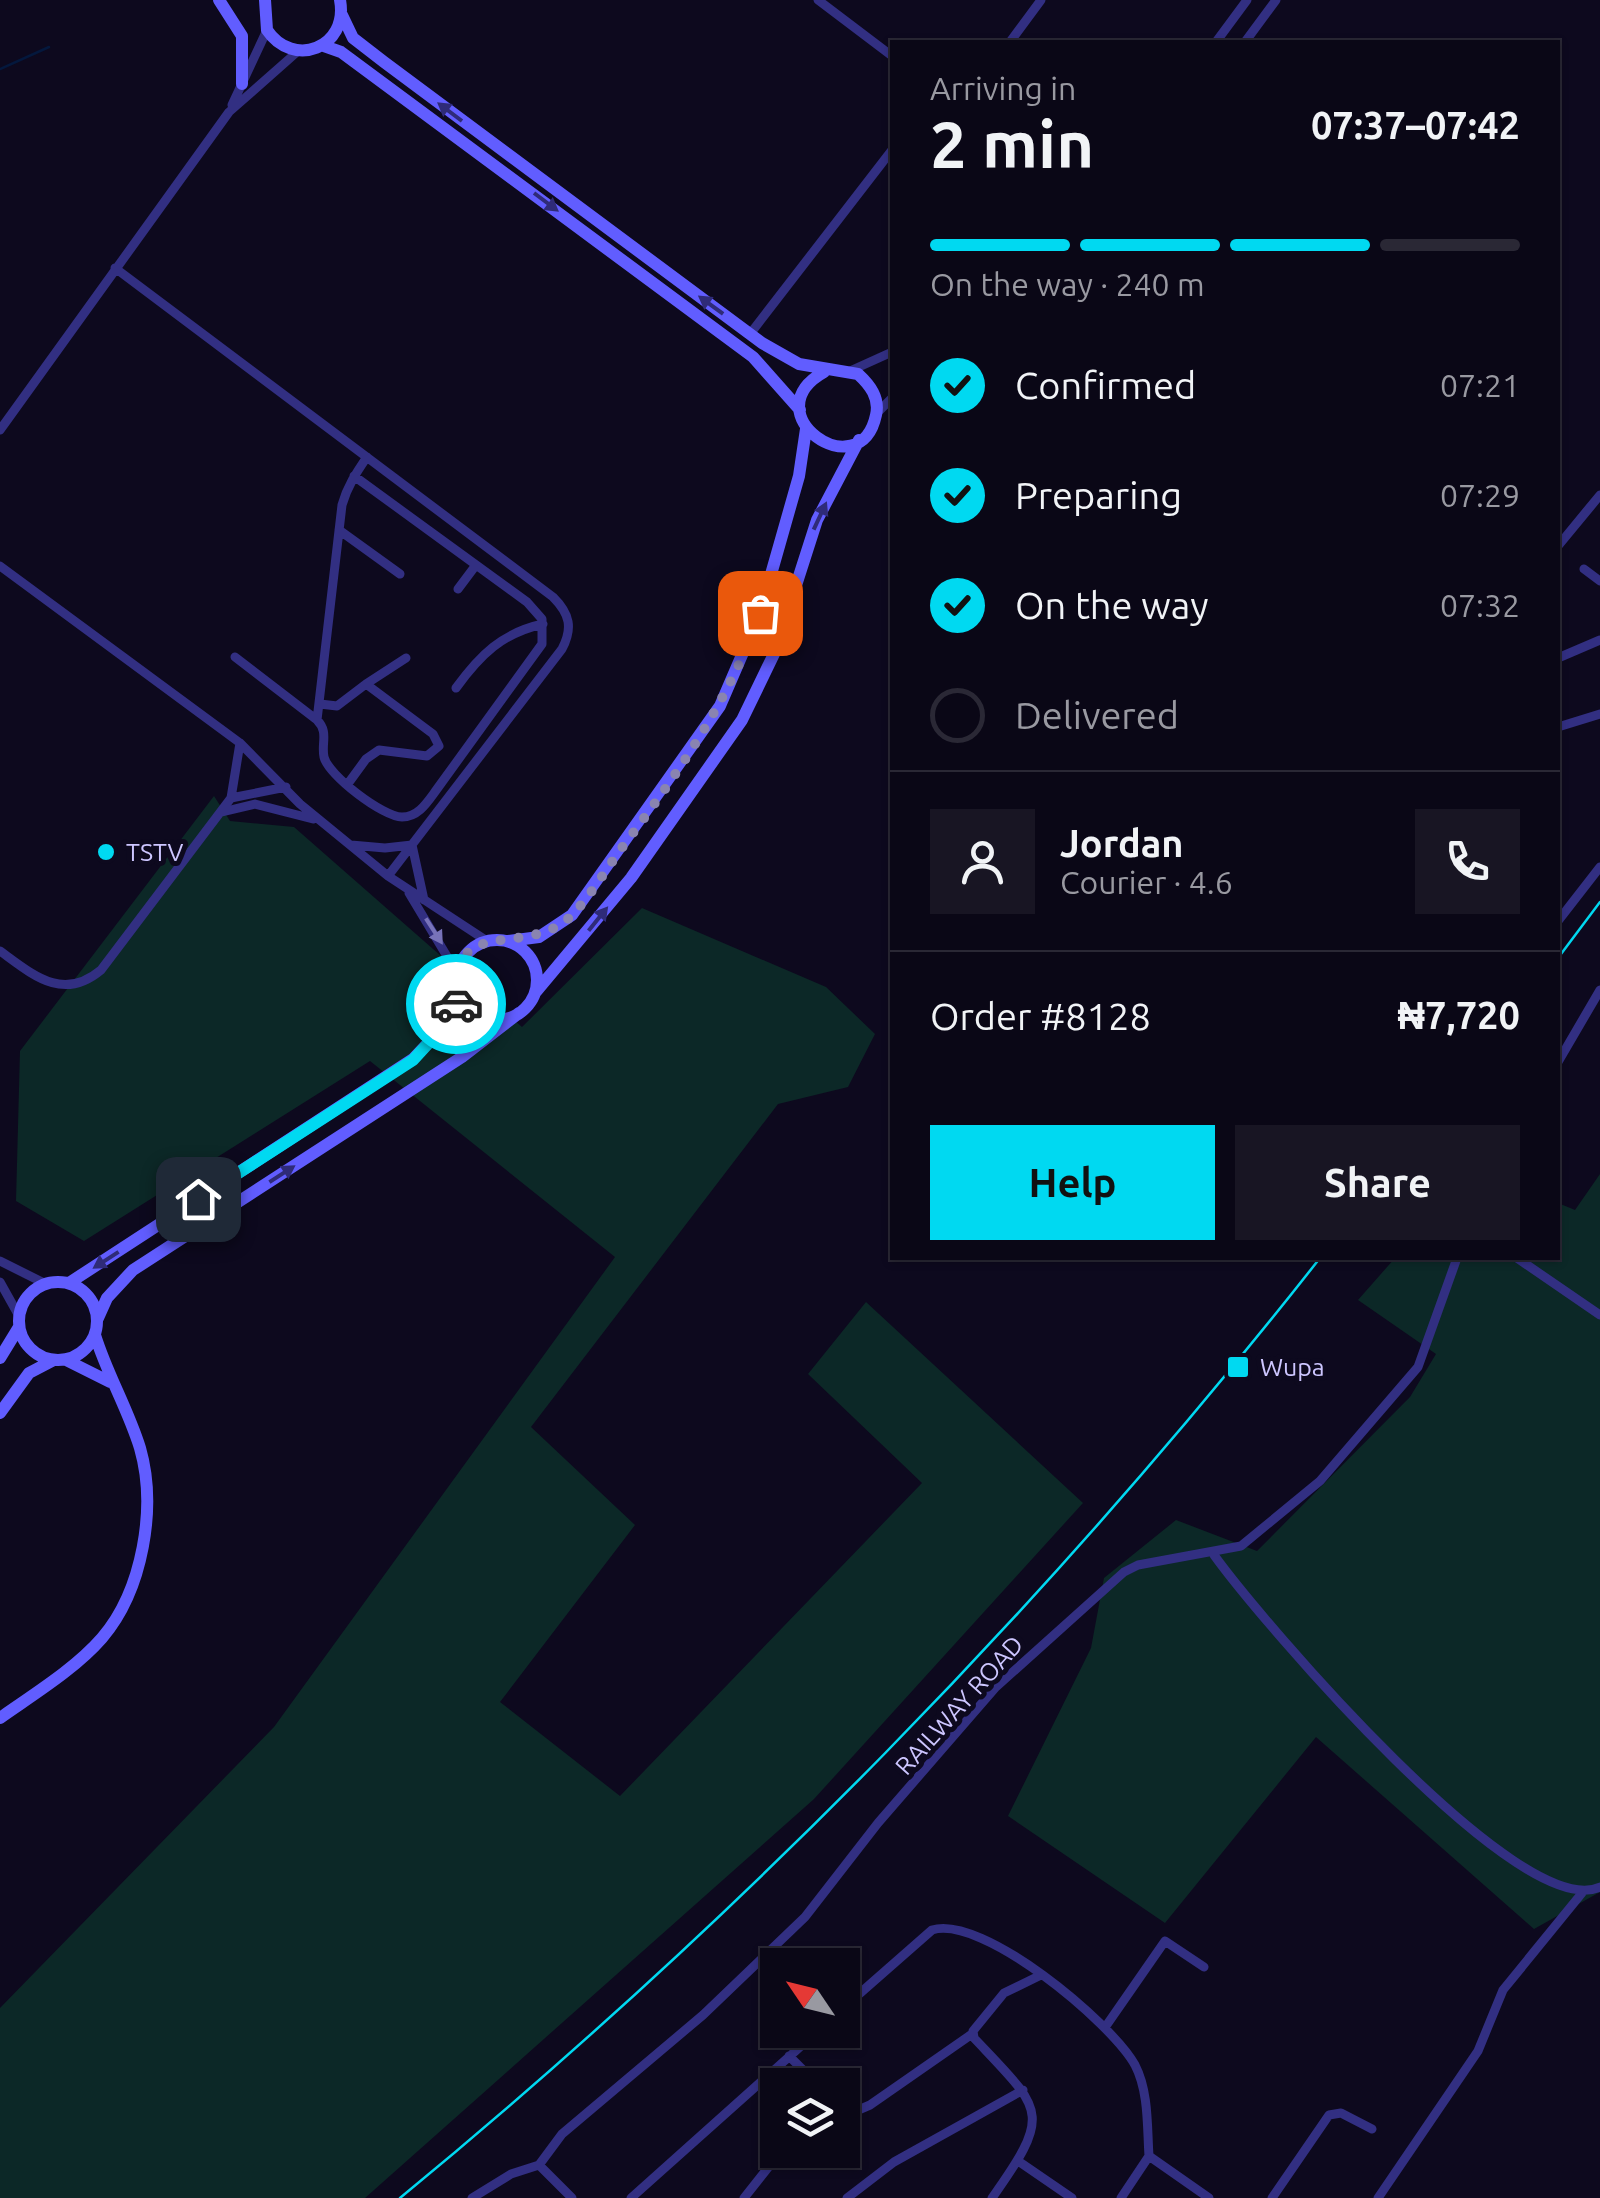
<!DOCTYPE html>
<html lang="en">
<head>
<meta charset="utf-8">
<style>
	:root { --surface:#0a0716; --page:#181523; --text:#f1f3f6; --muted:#9999a1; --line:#2a2835; --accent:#00d9f1 }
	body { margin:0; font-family:Ubuntu,sans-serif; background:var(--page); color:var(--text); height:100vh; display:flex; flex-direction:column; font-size:38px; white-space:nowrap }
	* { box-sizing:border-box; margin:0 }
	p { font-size:32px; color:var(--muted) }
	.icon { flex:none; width:55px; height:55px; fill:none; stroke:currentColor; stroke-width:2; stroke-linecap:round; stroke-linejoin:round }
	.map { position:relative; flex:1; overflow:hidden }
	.sheet { position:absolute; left:890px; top:40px; width:670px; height:1220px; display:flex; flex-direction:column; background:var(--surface); border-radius:0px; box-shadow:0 2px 8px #0004,0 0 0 2px var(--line) }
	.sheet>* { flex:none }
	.needle { width:65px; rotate:305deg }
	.controls { position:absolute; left:760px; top:1948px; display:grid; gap:20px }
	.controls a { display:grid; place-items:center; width:100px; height:100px; border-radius:0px; background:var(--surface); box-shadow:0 2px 8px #0004,0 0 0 2px var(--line); font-size:50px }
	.pin { position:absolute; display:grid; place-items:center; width:85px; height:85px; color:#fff; margin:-42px; border-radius:20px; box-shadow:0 5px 15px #0006 }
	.courier { position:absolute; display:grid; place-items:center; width:100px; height:100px; margin:-50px; border:8px solid #00d9f1; border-radius:50%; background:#fff; color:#222; box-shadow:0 2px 12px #0007 }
	.head em { font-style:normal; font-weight:700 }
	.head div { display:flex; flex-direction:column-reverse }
	.head { display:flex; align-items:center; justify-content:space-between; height:170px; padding:0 40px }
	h1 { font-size:65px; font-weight:700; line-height:75px }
	.bar { display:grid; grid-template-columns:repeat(4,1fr); gap:15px 10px; align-content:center; height:120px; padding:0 40px }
	.bar i { height:12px; border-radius:8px; background:var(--line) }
	.bar .active { background:var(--accent) }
	.bar p { grid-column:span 4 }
	.line { display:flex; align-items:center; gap:25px; padding:0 40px; border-top:2px solid var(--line) }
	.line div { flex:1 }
	.round { display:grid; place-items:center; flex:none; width:105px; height:105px; border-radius:0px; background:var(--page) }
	ol { padding:0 40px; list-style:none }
	li { display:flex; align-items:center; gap:30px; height:110px }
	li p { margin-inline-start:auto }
	li .icon { padding:10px; border-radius:50%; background:var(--accent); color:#111; stroke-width:4 }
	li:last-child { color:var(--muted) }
	li i { width:55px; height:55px; border:5px solid var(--line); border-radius:50% }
	.action { display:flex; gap:20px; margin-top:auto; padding:20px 40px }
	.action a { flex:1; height:115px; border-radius:0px; background:var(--accent); color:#111; font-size:40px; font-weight:700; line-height:115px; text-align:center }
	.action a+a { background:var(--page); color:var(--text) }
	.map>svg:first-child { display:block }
	.green { fill:#0c2827 }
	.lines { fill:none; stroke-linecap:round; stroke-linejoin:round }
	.stream { stroke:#04183d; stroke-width:2.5 }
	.street { stroke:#322f82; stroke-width:9 }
	.secondary { stroke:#615dff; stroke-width:12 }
	.tram { stroke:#00d9f1; stroke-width:2.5 }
	.oneway { fill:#2f2b78 }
	.oneway2 { fill:#7873ba }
	.done { stroke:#8a84b0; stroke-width:10; stroke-dasharray:0 18 }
	.route { stroke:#00d9f1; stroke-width:12 }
	.poi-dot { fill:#00d9f1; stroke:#0d091e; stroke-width:4 }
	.labels { text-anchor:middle; stroke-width:10; stroke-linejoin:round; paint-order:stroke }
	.poi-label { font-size:25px; fill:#cdc6ff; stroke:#0d091e; text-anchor:start }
	.street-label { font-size:25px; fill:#cdc6ff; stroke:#0d091e }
</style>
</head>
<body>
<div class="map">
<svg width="1600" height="2198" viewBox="0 0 1600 2198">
	<rect width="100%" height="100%" fill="#0d091e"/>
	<path class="green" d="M 214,796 L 230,821 L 294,827 L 522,1027 L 642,908 L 826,987 L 875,1034 L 848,1087 L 778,1104 L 531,1427 L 635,1525 L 500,1702 L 620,1796 L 922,1483 L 808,1374 L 866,1302 L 1083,1503 L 814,1799 L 365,2198 L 0,2198 L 0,2008 L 274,1727 L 615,1257 L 370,1061 L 84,1241 L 16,1201 L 20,1051 Z
		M 1600,1174 L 1600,1892 L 1534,1929 L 1316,1737 L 1165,1923 L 1008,1816 L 1091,1648 L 1104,1578 L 1176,1520 L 1257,1551 L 1410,1397 L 1436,1354 L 1358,1300 L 1395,1258 L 1558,1258 L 1558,1203 L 1575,1210 Z"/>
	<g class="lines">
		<path class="stream" d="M 0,69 L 49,47"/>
		<path class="street" d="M 818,0 L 892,56
			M 1010,42 L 1041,0
			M 1216,42 L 1247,0
			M 1245,42 L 1276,0
			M 232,105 L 267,30
			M 115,268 L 553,597 C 570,614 573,628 562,649 L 388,876
			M 750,334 L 892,150
			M 850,371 L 892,352
			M 877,413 L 892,398
			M 0,430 L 229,112 L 297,52
			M 354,476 L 527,602 L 542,619 L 542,644 L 437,789 C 428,801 419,817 402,817 C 383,817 328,775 324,757 C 321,743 329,732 317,720 L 342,505 C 347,487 356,473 367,457
			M 339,530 L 400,574
			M 1558,546 L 1600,495
			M 0,566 L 240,743 L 300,804 L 388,876 L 487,941
			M 1584,569 L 1600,581
			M 458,589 L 476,565
			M 235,657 L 317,720
			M 1558,658 L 1600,640
			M 456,688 C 480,655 502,633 543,624
			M 320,704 L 337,706 L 366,684
			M 1558,727 L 1600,714
			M 347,785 L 366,759 L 379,750 L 427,756 L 439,746 L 433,734 L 366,684 L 406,658
			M 231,798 L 286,787
			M 222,812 L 255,804 L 313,819
			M 351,845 L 385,848 L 412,845 L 424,900
			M 409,893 L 457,973
			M 1558,921 L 1600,867
			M 0,951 C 33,975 63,1002 101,970 L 231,798 L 240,743
			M 1558,1062 L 1600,990
			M 1517,1258 L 1600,1315
			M 0,1261 L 46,1284
			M 0,1282 L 19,1316
			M 1214,1555 C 1261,1620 1520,1924 1600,1887
			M 842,2009 L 932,1930 C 982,1914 1111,2022 1135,2065 C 1149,2092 1147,2127 1149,2156 L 1209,2198
			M 1106,2026 L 1165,1941 L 1204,1967
			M 789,2056 L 818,2085
			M 842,2107 L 856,2111 L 870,2105 L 972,2034
			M 1018,2161 L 1072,2198
			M 539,2165 L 572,2198
			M 472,2198 L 511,2174 L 539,2165 L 562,2134 L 703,2015 L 805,1917 L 878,1823 L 995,1688 L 1124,1572 L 1138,1565 L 1241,1546 L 1320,1481 L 1418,1367 L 1457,1258
			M 631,2198 L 819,2030
			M 744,2198 L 782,2150
			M 847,2198 L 894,2162 L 1023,2090
			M 992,2198 C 1053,2112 1043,2111 974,2038 L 973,2031 L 1004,1993 L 1041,1975
			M 1121,2198 L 1149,2156
			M 1272,2198 L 1329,2115 L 1341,2113 L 1372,2129
			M 1378,2198 L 1478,2051 L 1503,1990 L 1582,1893"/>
		<path class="secondary" d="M 219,0 L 242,36 L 242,84
			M 265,0 L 267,30 C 293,69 349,48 340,0
			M 342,15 L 353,38 L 384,62 L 762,343 L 799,364 L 858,374 C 870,385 880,398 876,415 C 860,490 751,413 824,372
			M 324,46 L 341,52 L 753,357 L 800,410
			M457 980a40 40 0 1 1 80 0a40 40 0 1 1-80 0Z
			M 508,941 L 539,937 L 572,915 L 720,706 L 760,613 L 799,476 L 806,429
			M 535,993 L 631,878 L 742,720 L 774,654 L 817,520 L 859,440
			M19 1321a39 39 0 1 1 78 0a39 39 0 1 1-78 0Z
			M 69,1283 L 413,1059 L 446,1024 L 460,995
			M 98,1318 L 107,1298 L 133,1270 L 462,1057 L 519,1013
			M 0,1358 L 19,1327
			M 66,1360 L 110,1382
			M 0,1413 L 29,1373 L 52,1361
			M 0,1718 C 34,1694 75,1669 102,1638 C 143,1590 157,1507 140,1448 C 128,1409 107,1374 95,1335"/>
		<path class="tram" d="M 1558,958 L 1600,902
			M 400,2198 C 738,1920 1050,1602 1320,1258"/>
	</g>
	<defs><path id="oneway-solid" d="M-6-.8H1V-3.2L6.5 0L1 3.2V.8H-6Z" transform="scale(2.5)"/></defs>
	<g class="oneway">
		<use href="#oneway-solid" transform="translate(450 112) rotate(-143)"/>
		<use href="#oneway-solid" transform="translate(546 202) rotate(37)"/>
		<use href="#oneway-solid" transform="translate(711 305) rotate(-144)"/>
		<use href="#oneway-solid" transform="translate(820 516) rotate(-65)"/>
		<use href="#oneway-solid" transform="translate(598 919) rotate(-51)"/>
		<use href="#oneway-solid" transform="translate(282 1174) rotate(-33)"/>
		<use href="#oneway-solid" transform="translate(106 1260) rotate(147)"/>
	</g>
	<use class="oneway2" href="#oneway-solid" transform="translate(434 931) rotate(57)"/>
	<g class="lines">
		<path class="done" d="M 456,1004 C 462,990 454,975 462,960 C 480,928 537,950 571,916 C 590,897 605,871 621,849 C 677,775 729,701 760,613"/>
		<path class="route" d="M 198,1199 L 413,1060 L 446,1024 L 456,1004"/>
	</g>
	<g class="poi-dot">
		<circle cx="106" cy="852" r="10"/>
		<rect x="1226" y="1355" width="24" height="24" rx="5"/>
	</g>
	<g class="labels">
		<g class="poi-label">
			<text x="126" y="861">TSTV</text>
			<text x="1260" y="1376">Wupa</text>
		</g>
		<g class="street-label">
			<text transform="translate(959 1705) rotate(-48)" y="9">RAILWAY ROAD</text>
		</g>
	</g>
</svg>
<div class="controls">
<a><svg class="needle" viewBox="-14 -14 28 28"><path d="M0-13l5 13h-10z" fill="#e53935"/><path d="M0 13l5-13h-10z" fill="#9999a1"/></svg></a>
<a><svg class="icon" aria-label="layers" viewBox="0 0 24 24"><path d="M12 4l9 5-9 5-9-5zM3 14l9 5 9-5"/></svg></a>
</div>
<div class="pin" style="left:760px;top:613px;background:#ea580c"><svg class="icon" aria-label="bag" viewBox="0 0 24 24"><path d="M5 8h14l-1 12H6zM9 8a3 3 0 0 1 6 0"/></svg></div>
<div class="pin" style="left:198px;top:1199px;background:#1f2937"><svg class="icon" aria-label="home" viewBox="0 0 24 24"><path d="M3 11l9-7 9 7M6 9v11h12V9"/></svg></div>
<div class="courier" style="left:456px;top:1004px"><svg class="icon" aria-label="car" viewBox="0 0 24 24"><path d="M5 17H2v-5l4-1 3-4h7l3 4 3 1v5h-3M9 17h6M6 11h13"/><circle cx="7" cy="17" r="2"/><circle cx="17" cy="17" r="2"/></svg></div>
<section class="sheet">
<div class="head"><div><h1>2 min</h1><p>Arriving in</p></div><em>07:37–07:42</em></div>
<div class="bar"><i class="active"></i><i class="active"></i><i class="active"></i><i></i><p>On the way · 240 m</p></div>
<ol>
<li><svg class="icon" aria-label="check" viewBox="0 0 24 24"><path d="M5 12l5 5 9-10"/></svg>Confirmed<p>07:21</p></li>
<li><svg class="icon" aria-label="check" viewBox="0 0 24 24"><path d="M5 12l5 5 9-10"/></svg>Preparing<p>07:29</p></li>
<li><svg class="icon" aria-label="check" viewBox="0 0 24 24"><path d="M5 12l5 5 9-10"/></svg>On the way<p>07:32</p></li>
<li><i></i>Delivered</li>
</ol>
<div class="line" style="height:180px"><a class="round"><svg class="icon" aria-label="person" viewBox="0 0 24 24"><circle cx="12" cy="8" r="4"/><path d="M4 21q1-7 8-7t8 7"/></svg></a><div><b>Jordan</b><p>Courier · 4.6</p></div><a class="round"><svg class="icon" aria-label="phone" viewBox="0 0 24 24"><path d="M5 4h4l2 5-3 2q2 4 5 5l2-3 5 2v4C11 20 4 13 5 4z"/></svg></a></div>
<div class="line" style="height:130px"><div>Order #8128</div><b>₦7,720</b></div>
<div class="action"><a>Help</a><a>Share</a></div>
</section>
</div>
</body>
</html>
